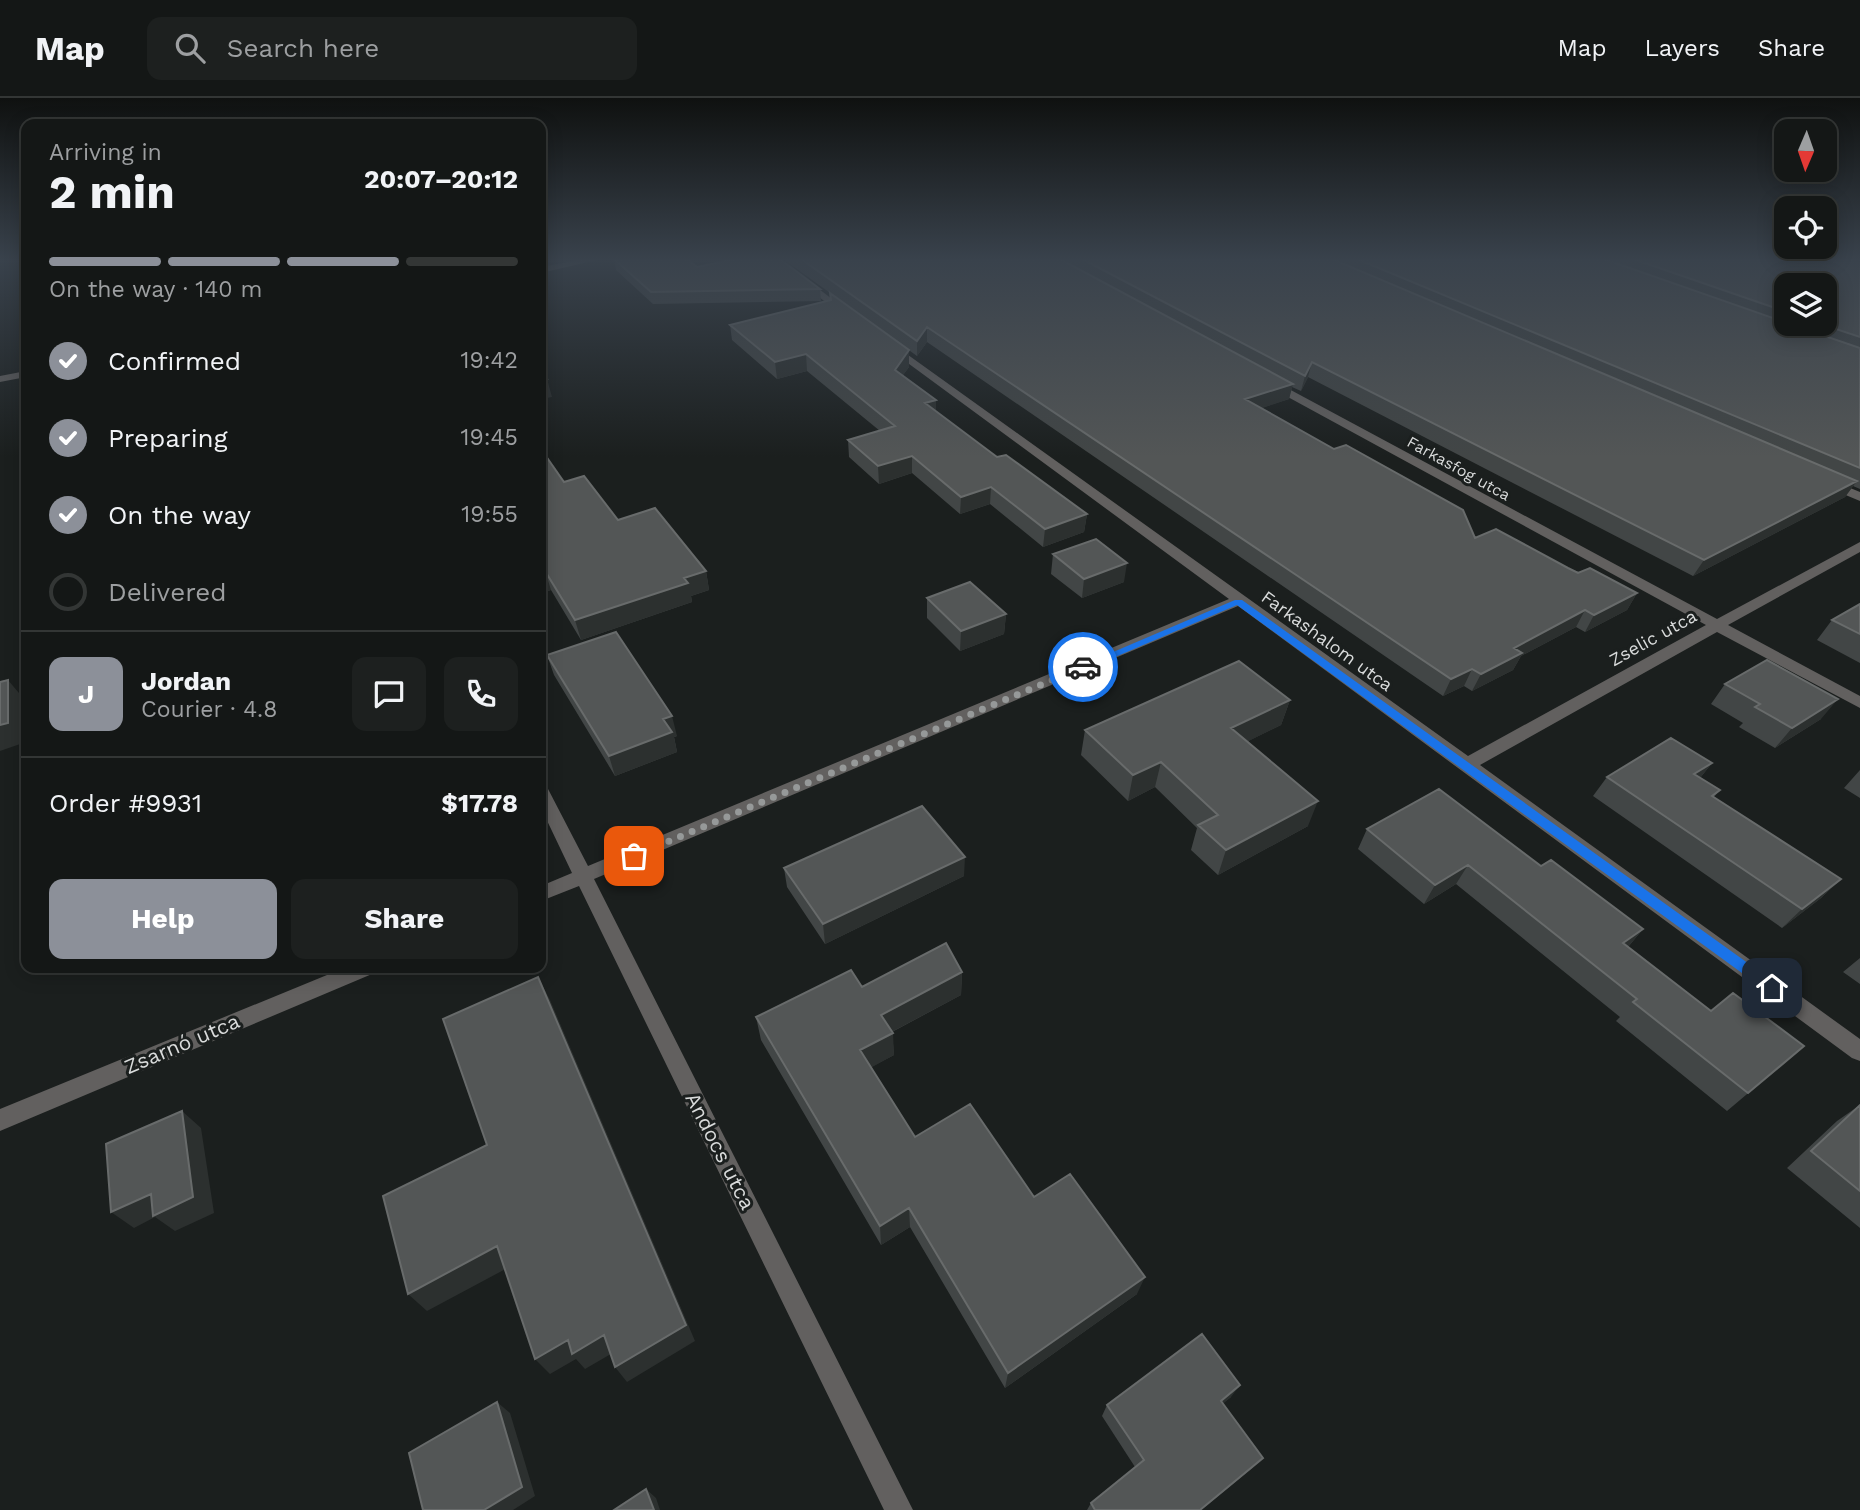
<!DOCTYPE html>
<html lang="en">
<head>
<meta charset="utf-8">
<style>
	:root { --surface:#141716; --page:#1d201f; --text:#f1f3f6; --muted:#9d9fa1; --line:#333635; --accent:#8c9099 }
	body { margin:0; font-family:"Work Sans",sans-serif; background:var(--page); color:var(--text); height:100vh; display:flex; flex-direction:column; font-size:26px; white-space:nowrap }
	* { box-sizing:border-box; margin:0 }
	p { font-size:23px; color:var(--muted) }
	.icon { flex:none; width:38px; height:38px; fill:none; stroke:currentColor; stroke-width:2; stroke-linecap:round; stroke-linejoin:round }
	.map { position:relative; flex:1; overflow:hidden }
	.side { position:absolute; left:21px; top:21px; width:525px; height:854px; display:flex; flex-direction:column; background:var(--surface); border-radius:14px; box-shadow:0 4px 18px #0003,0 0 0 2px var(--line) }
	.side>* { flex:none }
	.needle { width:46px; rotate:182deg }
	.tools { position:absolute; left:1774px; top:21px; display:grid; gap:14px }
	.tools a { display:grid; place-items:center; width:63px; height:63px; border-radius:14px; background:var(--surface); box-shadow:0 4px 18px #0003,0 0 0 2px var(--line); font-size:35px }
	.pin { position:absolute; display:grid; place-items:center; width:60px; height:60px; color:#fff; margin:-30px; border-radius:14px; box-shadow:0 4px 10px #0006 }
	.courier { position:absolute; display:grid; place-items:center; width:70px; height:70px; margin:-35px; border:5px solid #1a73e8; border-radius:50%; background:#fff; color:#222; box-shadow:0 2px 9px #0007 }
	.head em { font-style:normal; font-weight:700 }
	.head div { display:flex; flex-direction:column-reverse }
	.head { display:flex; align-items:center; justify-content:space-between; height:119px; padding:0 28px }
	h1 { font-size:46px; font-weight:700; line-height:52px }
	.bar { display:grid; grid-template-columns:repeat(4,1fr); gap:10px 7px; align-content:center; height:84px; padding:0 28px }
	.bar i { height:9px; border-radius:5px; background:var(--line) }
	.bar .selected { background:var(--accent) }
	.bar p { grid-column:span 4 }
	.line { display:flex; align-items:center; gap:18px; padding:0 28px; border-top:2px solid var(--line) }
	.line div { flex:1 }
	.round { display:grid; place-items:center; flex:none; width:74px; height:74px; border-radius:14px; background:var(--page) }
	ol { padding:0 28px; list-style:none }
	li { display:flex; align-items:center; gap:21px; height:77px }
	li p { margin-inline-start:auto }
	li .icon { padding:7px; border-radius:50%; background:var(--accent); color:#fff; stroke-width:4 }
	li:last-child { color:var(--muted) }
	li i { width:38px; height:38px; border:4px solid var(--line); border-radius:50% }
	.primary-button { display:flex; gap:14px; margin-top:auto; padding:14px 28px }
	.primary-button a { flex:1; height:80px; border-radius:14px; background:var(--accent); color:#fff; font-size:28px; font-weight:700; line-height:80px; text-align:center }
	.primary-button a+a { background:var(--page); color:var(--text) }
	header { display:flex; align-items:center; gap:42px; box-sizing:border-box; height:98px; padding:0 35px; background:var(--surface); border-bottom:2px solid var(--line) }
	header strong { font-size:33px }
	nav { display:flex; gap:38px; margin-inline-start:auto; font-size:24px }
	.search { width:490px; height:63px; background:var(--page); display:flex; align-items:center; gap:18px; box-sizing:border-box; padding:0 24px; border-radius:14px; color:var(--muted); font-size:26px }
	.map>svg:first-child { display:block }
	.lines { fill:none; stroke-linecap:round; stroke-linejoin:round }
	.minor { fill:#62605f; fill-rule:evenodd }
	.wall { fill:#424646; fill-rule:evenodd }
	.shaded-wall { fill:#2c302f }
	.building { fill:#535656; stroke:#686b6b; stroke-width:2 }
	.route { fill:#1a73e8 }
	.done { stroke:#969999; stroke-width:7; stroke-dasharray:0 12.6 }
	.labels { text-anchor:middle; stroke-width:6; stroke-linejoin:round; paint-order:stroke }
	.far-street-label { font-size:16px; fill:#d9dbdb; stroke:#1b1f1e }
	.street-label { font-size:18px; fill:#d9dbdb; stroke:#1b1f1e }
	.near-street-label { font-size:21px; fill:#d9dbdb; stroke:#1b1f1e }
</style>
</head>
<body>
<header>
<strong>Map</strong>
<div class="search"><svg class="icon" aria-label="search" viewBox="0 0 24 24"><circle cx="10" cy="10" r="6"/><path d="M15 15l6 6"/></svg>Search here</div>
<nav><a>Map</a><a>Layers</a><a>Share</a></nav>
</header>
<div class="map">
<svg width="1860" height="1412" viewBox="0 0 1860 1412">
	<rect width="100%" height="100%" fill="#1b1f1e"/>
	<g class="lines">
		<path class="minor" d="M 584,161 L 601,161 L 541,175 L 541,169 Z
			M 769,161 L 779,161 L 852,216 L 844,218 Z
			M 890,244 L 1468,658 L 1706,527 L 1266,287 L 1266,283 L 1274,283 L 1717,521 L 1860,444 L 1860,454 L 1728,527 L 1860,598 L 1860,610 L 1717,534 L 1480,667 L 1860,941 L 1860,963 L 1852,960 L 1238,508 L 594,781 L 913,1412 L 884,1412 L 579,788 L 541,803 L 541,788 L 572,775 L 541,710 L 541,687 L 547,689 L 588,768 L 1229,501 L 886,249 L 886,245 Z
			M 26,273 L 26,279 L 0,284 L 0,278 Z
			M 1828,381 L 1860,394 L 1860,403 L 1824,388 L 1822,385 Z
			M 344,870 L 375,870 L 372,876 L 0,1033 L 0,1011 Z"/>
	</g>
	<path class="wall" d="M 614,161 L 697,169 L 820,191 L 821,203 L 653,206 L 616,172 Z
		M 786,161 L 1860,161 L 1860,391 L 1853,388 L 1845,399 L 1693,478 L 1308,279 L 1301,293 L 1292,289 L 1289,301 L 1261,310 L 1475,440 L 1568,470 L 1637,495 L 1627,512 L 1585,534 L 1576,529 L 1521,558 L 1513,572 L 1472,593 L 1464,588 L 1443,598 L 927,244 L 917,258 L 786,163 ZM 1787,187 L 1825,226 L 1787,226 Z
		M 730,227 L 909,269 L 903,277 L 936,313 L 997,359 L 1087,416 L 1084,434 L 1043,449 L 990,406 L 960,416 L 912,375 L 879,386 L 849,359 L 848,342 L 880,333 L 807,273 L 777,281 L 732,242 Z
		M 564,384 L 618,422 L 706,473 L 709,492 L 691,498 L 692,504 L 581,542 L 551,492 L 541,495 Z
		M 1053,456 L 1124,484 L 1082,500 L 1051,476 Z
		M 927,500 L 1006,516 L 1004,536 L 960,553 L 927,520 Z
		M 1860,506 L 1860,565 L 1817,542 L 1832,522 Z
		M 547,557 L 677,638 L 674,639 L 677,654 L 615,678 L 554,577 Z
		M 1725,586 L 1821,621 L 1775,650 L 1739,629 L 1743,625 L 1711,606 Z
		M 1290,602 L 1281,627 L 1248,643 L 1308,728 L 1218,777 L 1191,752 L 1197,730 L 1155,689 L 1128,703 L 1081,657 L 1085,632 Z
		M 1712,665 L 1700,680 L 1720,692 L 1714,699 L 1841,781 L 1821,800 L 1782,830 L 1593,698 L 1607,679 Z
		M 1860,672 L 1860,700 L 1844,690 Z
		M 1367,731 L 1541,768 L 1643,831 L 1628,849 L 1711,913 L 1804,948 L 1727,1013 L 1616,923 L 1620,919 L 1456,786 L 1424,806 L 1358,751 Z
		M 784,770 L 964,778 L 825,846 L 787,789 Z
		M 1860,860 L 1860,886 L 1843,874 Z
		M 962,874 L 961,897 L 892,934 L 894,957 L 871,969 L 915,1039 L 1034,1099 L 1137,1196 L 1005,1290 L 910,1129 L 881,1147 L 761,942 L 756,919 L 862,889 Z
		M 1860,1007 L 1860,1130 L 1787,1070 L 1837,1023 Z
		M 1231,1299 L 1223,1305 L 1252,1370 L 1201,1412 L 1087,1412 L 1091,1405 L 1135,1369 L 1102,1318 L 1107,1307 Z"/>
	<path class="shaded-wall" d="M 927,229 L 927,244 L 917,258 L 917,243 Z
		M 909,252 L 909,269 L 895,288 L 895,272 Z
		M 806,256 L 807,273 L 777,281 L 775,264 Z
		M 1312,264 L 1308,279 L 1301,293 L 1305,278 Z
		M 547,281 L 552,299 L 541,301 L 541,283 Z
		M 1293,286 L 1289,301 L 1242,317 L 1245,301 Z
		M 936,302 L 936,319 L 925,305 Z
		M 912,358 L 912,375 L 879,386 L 878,368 Z
		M 1857,383 L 1845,399 L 1693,478 L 1704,462 Z
		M 991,389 L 990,406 L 960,416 L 961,399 Z
		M 1087,416 L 1084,434 L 1043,449 L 1045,431 Z
		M 1127,465 L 1124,484 L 1082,500 L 1084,481 Z
		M 545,473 L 551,492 L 541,495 L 541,474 Z
		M 706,473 L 709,492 L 691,498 L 692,504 L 581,542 L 575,522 L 684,480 Z
		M 1637,495 L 1627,512 L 1585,534 L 1594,517 Z
		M 1585,512 L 1576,529 L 1521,558 L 1513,572 L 1472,593 L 1481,576 L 1514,550 Z
		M 1006,516 L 1004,536 L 960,553 L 961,533 Z
		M 1472,571 L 1464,588 L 1443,598 L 1451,581 Z
		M 8,582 L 24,601 L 26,644 L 0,653 L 0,627 Z
		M 1838,601 L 1821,621 L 1775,650 L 1792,630 Z
		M 1290,602 L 1281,627 L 1224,655 L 1231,630 Z
		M 672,618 L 677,638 L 674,639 L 677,654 L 615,678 L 609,658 L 663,621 Z
		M 1161,664 L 1155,689 L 1128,703 L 1133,677 Z
		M 1712,665 L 1696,685 L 1694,676 Z
		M 1318,703 L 1308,728 L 1218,777 L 1226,752 Z
		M 965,759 L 964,778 L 825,846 L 823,826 Z
		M 1468,767 L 1456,786 L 1424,806 L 1435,787 Z
		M 1841,781 L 1821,800 L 1782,830 L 1802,811 Z
		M 1643,831 L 1627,850 L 1623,845 Z
		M 962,874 L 961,897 L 882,939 L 881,917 Z
		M 538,879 L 550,902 L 695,1243 L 627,1284 L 615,1269 Z
		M 893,935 L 894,957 L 863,974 L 860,952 Z
		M 182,1013 L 201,1030 L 214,1115 L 175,1133 L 155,1119 L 134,1130 L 111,1114 Z
		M 909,1110 L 910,1129 L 881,1147 L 880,1128 Z
		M 497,1148 L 513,1167 L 427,1213 L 408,1196 Z
		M 1145,1179 L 1137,1196 L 1005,1290 L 1008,1275 Z
		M 604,1237 L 616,1253 L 585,1271 L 576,1261 L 550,1276 L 535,1261 L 568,1242 Z
		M 1240,1287 L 1231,1299 L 1212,1315 L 1221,1303 Z
		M 497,1304 L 510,1315 L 535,1398 L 513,1412 L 484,1412 Z
		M 646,1391 L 656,1400 L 660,1412 L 654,1412 Z"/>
	<path class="building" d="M 614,161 L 687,161 L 697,169 L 736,161 L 780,161 L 820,191 L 651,194 Z
		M 801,161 L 1060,161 L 1293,286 L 1245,301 L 1334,351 L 1346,347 L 1463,412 L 1475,440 L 1496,431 L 1568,470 L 1578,475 L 1590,470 L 1637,495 L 1594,517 L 1585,512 L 1514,550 L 1522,555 L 1481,576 L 1472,571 L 1451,581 L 927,229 L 917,243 Z
		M 1082,161 L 1332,161 L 1857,383 L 1704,462 L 1312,264 L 1305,278 Z
		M 1357,161 L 1604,161 L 1787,225 L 1787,226 L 1790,226 L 1860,250 L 1860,370 Z
		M 1633,161 L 1860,161 L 1860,239 L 1821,226 L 1825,226 L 1825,187 L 1787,187 L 1787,214 Z
		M 830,195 L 909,252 L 895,272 L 936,302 L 925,305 L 997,359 L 1006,357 L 1087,416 L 1045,431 L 991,389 L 961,399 L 912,358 L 878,368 L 848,342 L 895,328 L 806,256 L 775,264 L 730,227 L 831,202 Z
		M 541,273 L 547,281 L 541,283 Z
		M 541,351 L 564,384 L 584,378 L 618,422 L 655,410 L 706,473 L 684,480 L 688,485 L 575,522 L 545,473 L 541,474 Z
		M 1096,441 L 1127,465 L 1084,481 L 1053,456 Z
		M 970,484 L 1006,516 L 961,533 L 927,500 Z
		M 1860,506 L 1860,536 L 1832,522 Z
		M 616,534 L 672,618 L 663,621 L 672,634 L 609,658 L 547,557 Z
		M 1767,562 L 1838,601 L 1792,630 L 1755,609 L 1760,606 L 1725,586 Z
		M 1239,563 L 1290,602 L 1231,630 L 1318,703 L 1226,752 L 1198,727 L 1218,717 L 1161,664 L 1133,677 L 1085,632 Z
		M 8,582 L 8,625 L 0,627 L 0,584 Z
		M 1671,640 L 1712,665 L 1694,676 L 1720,692 L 1712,698 L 1841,781 L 1802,811 L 1607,679 Z
		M 1439,691 L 1541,768 L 1551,762 L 1643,831 L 1623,845 L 1711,913 L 1733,895 L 1804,948 L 1748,995 L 1633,904 L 1637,901 L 1468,767 L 1435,787 L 1367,731 Z
		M 922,708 L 965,759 L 823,826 L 784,770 Z
		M 946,845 L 962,874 L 881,917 L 893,935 L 860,952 L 915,1039 L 970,1006 L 1034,1099 L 1070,1076 L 1145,1179 L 1008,1275 L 909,1110 L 880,1128 L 756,919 L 851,872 L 862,889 Z
		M 538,879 L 686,1227 L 615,1269 L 604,1237 L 572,1256 L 568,1242 L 535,1261 L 497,1148 L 408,1196 L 383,1098 L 487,1047 L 443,921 Z
		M 1860,1007 L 1860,1093 L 1811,1053 Z
		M 182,1013 L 193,1099 L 153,1118 L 151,1096 L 111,1114 L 106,1046 Z
		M 1202,1236 L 1240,1287 L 1221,1303 L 1263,1360 L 1200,1412 L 1095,1412 L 1091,1405 L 1144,1362 L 1107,1307 Z
		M 497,1304 L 522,1389 L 484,1412 L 423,1412 L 409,1355 Z
		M 646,1391 L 654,1412 L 614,1412 Z"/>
	<linearGradient id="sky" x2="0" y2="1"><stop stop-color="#0f1110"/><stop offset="0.45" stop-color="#39424c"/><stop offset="1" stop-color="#39424c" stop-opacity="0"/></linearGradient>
	<rect width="1860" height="359" fill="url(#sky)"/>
	<path class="route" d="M 1235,502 L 1242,502 L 1777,886 L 1777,894 L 1768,894 L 1237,507 L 1087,571 L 1078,569 Z"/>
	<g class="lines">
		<path class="done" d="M 634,758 L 1083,569"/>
	</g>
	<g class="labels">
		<g class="far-street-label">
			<text transform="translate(1459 370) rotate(29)" y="6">Farkasfog utca</text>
		</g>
		<g class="street-label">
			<text transform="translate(1653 540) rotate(-29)" y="6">Zselic utca</text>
			<text transform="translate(1327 543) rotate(36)" y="6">Farkashalom utca</text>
		</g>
		<g class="near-street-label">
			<text transform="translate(182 946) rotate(-23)" y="7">Zsarnó utca</text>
			<text transform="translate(720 1053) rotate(63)" y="7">Andocs utca</text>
		</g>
	</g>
</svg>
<div class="tools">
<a><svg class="needle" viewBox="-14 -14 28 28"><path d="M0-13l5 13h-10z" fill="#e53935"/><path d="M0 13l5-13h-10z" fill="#9d9fa1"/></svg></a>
<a><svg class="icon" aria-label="locate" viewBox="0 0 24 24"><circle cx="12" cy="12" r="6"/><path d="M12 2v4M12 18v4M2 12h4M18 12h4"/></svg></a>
<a><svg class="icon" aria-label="layers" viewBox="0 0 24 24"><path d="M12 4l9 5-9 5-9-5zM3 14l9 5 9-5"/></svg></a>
</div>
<div class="pin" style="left:634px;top:758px;background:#ea580c"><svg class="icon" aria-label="bag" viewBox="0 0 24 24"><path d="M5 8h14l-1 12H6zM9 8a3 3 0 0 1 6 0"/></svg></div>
<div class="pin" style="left:1772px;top:890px;background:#1f2937"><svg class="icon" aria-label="home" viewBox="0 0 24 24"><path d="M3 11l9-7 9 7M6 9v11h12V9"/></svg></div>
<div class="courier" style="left:1083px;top:569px"><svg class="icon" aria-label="car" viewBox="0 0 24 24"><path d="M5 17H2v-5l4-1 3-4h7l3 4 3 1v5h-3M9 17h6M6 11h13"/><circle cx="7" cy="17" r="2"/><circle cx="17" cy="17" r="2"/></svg></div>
<section class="side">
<div class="head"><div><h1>2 min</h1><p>Arriving in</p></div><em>20:07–20:12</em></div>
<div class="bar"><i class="selected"></i><i class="selected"></i><i class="selected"></i><i></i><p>On the way · 140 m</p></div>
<ol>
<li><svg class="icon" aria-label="check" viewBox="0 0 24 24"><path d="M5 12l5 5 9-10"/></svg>Confirmed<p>19:42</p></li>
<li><svg class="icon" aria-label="check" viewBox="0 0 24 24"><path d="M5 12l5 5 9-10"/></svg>Preparing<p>19:45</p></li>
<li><svg class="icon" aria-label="check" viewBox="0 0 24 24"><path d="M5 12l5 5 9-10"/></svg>On the way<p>19:55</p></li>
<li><i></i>Delivered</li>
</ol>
<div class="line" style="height:126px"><b class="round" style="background:var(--accent);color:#fff">J</b><div><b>Jordan</b><p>Courier · 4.8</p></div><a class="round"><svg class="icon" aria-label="chat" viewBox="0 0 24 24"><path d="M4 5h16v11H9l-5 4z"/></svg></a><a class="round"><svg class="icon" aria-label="phone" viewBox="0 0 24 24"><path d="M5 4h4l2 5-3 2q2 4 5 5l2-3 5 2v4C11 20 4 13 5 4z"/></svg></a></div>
<div class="line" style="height:91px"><div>Order #9931</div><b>$17.78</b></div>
<div class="primary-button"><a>Help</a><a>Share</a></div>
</section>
</div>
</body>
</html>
